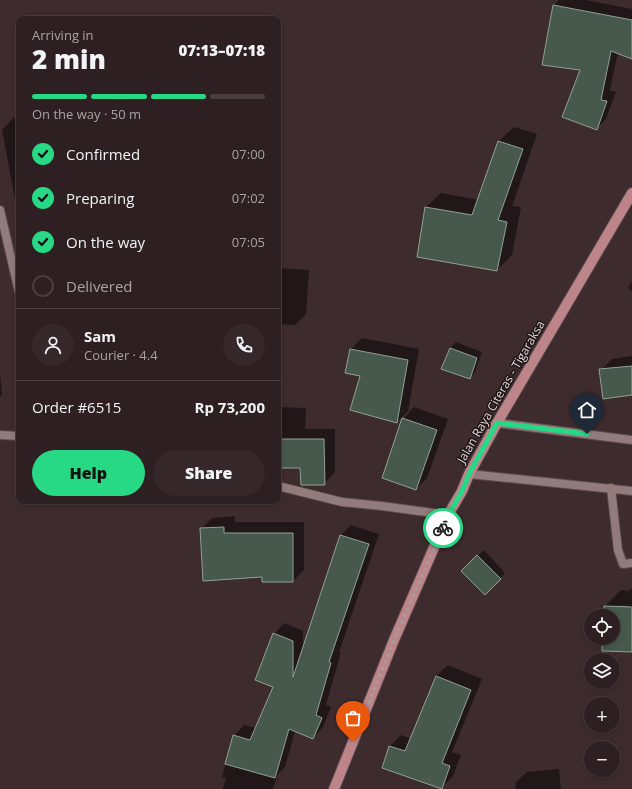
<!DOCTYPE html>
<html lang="en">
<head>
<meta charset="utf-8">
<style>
	:root { --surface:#2e2022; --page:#36282a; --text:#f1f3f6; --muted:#a7a3a5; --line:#493e40; --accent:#27d885 }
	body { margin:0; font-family:"Open Sans",sans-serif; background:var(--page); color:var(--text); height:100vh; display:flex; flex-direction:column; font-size:15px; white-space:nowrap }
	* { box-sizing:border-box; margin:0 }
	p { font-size:13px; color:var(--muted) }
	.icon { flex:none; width:22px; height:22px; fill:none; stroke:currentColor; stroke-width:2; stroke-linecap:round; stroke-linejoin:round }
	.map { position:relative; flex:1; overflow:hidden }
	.panel { position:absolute; left:16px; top:16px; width:265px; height:488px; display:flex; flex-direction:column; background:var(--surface); border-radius:8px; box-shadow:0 2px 6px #0003,0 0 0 1px var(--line) }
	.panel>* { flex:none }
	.fabs { position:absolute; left:584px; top:609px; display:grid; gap:8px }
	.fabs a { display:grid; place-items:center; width:36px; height:36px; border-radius:50%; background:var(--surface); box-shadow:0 2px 6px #0003,0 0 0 1px var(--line); font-size:20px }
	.pin { position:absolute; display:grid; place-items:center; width:34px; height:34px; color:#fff; margin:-41px -17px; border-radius:50% 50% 50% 0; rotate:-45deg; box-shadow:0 0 4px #0007 }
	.pin .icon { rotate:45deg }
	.courier { position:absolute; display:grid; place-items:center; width:40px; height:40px; margin:-20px; border:3px solid #27d885; border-radius:50%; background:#fff; color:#222; box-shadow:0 1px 5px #0007 }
	.summary em { font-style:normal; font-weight:800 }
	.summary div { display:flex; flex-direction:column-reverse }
	.summary { display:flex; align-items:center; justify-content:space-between; height:68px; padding:0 16px }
	h1 { font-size:26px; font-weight:800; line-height:30px }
	.bar { display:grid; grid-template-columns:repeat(4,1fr); gap:6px 4px; align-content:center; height:48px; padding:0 16px }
	.bar i { height:5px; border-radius:3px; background:var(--line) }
	.bar .selected { background:var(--accent) }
	.bar p { grid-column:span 4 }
	.line { display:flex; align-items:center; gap:10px; padding:0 16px; border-top:1px solid var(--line) }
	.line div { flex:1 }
	.round { display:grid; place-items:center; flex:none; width:42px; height:42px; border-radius:21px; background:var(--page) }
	ol { padding:0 16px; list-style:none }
	li { display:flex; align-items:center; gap:12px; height:44px }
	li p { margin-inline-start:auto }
	li .icon { padding:4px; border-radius:50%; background:var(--accent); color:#111; stroke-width:4 }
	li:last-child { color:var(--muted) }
	li i { width:22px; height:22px; border:2px solid var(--line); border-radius:50% }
	.cta { display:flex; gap:8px; margin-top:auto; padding:8px 16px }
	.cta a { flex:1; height:46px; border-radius:24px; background:var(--accent); color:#111; font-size:16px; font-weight:800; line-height:46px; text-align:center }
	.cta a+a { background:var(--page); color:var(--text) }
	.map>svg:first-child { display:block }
	.shadow { fill:#0007; fill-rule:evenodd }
	.building { fill:#47594d; stroke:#8fa295 }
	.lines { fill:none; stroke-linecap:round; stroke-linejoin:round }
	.service-casing { stroke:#5a494b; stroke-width:10 }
	.minor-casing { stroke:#5a494b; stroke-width:10 }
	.primary-casing { stroke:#5a494b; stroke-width:12 }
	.service { stroke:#927b7c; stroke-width:8 }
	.minor { stroke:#927b7c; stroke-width:8 }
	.primary { stroke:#bd858a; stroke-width:10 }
	.done { stroke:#a99a9b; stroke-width:4; stroke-dasharray:0 7.2 }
	.route { stroke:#27d885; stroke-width:5 }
	.labels { text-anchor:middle; stroke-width:3; stroke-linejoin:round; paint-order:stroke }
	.street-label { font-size:12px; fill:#e2d5d6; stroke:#1f1617 }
</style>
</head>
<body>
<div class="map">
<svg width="632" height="789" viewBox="0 0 632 789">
	<rect width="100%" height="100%" fill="#3e2b2d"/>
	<path class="shadow" d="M 559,0 L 586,0 L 632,9 L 632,58 L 618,52 L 610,90 L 616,92 L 606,119 L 596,129 L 581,70 L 543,64 L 554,5 Z
		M 19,117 L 19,204 L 16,205 L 2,130 L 13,118 Z
		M 514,127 L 537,134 L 512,206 L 521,207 L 512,255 L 497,270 L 426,207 L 441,193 L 479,200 L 499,141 Z
		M 278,268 L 309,270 L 306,314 L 295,325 L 278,324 Z
		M 632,281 L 632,291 L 628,288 Z
		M 362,338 L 419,349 L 408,411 L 397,422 L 361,375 L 351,349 Z
		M 456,342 L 482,352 L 475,372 L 469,378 L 443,368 L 450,348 Z
		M 632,356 L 632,394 L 601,370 L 612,359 Z
		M 0,371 L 2,395 L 0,396 Z
		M 278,407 L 306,408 L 305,429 L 335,429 L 335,472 L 324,484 L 301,467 L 278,467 Z
		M 414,407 L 448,419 L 427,478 L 416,489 L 403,419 Z
		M 235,516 L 235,522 L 304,522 L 304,570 L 293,581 L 201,529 L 212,518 Z
		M 351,525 L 379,534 L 339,652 L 341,652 L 326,705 L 331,707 L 323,727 L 313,738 L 295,731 L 285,767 L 278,774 L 273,789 L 223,789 L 226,778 L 222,777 L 234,736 L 244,725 L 256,728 L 274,687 L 274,634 L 284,623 L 303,631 L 303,648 L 341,535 Z
		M 484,550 L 505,573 L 485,594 L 462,571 Z
		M 632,588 L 632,651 L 603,638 L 613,638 L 613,616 L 604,616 L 605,606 L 621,590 L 629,591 ZM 619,605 L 629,606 L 629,608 L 619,607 Z
		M 448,665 L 482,679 L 452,752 L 461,755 L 453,776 L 442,787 L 383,767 L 390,746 L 401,735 L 412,739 L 436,676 Z
		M 559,769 L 561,789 L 516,789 L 515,783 L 527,772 Z"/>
	<path class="building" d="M 553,5 L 632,20 L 632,59 L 611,51 L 601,100 L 607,101 L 597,130 L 562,117 L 580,70 L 542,65 Z
		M 498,141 L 523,149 L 498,220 L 507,222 L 497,271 L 417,257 L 425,207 L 472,215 Z
		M 450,348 L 477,358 L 470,379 L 441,369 Z
		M 350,349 L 408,360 L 397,423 L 350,410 L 360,376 L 345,373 Z
		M 632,366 L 632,395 L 603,399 L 599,369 Z
		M 402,418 L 437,430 L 416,490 L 382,478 Z
		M 278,439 L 324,439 L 325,485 L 301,485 L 300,468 L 278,468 Z
		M 224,527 L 224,533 L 293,533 L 293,582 L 262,582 L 262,577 L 203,581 L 200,528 Z
		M 340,535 L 369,544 L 329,662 L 331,663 L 316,715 L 322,718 L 313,739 L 289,729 L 275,778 L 225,764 L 233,735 L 250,740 L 273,687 L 255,680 L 273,633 L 293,641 L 293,677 Z
		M 477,555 L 501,579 L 485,595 L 461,571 Z
		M 604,606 L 632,607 L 632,652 L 602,651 L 602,638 L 613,638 L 613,616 L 603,616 Z
		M 436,676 L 471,690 L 442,763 L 450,766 L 442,789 L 382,768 L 389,746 L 405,751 Z"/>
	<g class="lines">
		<defs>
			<path id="service" d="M 611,488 L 618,550 L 623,564 L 632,563"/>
			<path id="minor" d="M 0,210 L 19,292
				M 497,423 L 632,440
				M 0,435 L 19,436
				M 469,474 L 632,491
				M 278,486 L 342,502 L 382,506 L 448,515"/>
			<path id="primary" d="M 334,789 L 394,640 L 448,515 L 462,491 L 469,474 L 497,423 L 632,193"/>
		</defs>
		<use href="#service" class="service-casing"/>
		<use href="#minor" class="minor-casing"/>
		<use href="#primary" class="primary-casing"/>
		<use href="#service" class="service"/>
		<use href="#minor" class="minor"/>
		<use href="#primary" class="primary"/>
	</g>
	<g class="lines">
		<path class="done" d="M 353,742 L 394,640 L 443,528"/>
		<path class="route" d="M 443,528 L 448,515 L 462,491 L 469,474 L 497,423 L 587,434"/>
	</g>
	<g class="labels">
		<g class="street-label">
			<text transform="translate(501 392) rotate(-60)" y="4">Jalan Raya Citeras - Tigaraksa</text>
		</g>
	</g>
</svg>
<div class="fabs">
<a><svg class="icon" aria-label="locate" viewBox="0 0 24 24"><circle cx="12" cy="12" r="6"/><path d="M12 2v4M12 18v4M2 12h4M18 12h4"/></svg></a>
<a><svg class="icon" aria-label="layers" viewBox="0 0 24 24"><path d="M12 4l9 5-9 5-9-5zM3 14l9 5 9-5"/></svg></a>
<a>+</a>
<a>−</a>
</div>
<div class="pin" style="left:353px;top:742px;background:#ea580c"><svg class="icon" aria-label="bag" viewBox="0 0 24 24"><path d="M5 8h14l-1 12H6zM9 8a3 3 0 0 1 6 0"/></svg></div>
<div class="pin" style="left:587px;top:434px;background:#1f2937"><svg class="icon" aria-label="home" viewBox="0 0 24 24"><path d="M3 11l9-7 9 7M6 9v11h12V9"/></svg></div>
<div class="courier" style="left:443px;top:528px"><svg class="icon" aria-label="bike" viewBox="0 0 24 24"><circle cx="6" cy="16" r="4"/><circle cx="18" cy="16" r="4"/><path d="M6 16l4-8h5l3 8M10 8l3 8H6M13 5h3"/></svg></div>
<section class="panel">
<div class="summary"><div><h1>2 min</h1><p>Arriving in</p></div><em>07:13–07:18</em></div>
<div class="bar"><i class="selected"></i><i class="selected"></i><i class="selected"></i><i></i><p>On the way · 50 m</p></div>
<ol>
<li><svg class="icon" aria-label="check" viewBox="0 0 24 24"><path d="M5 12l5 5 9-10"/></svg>Confirmed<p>07:00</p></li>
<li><svg class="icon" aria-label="check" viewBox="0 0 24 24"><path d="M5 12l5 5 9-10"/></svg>Preparing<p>07:02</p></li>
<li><svg class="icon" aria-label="check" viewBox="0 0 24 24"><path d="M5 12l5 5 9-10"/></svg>On the way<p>07:05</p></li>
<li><i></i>Delivered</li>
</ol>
<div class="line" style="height:72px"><a class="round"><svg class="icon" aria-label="person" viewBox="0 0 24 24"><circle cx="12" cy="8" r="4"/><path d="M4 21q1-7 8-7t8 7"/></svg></a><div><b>Sam</b><p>Courier · 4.4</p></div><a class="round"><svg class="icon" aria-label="phone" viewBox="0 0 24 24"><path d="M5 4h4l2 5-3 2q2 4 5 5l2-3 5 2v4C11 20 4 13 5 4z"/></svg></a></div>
<div class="line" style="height:52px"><div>Order #6515</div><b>Rp 73,200</b></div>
<div class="cta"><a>Help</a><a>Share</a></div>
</section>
</div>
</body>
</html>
